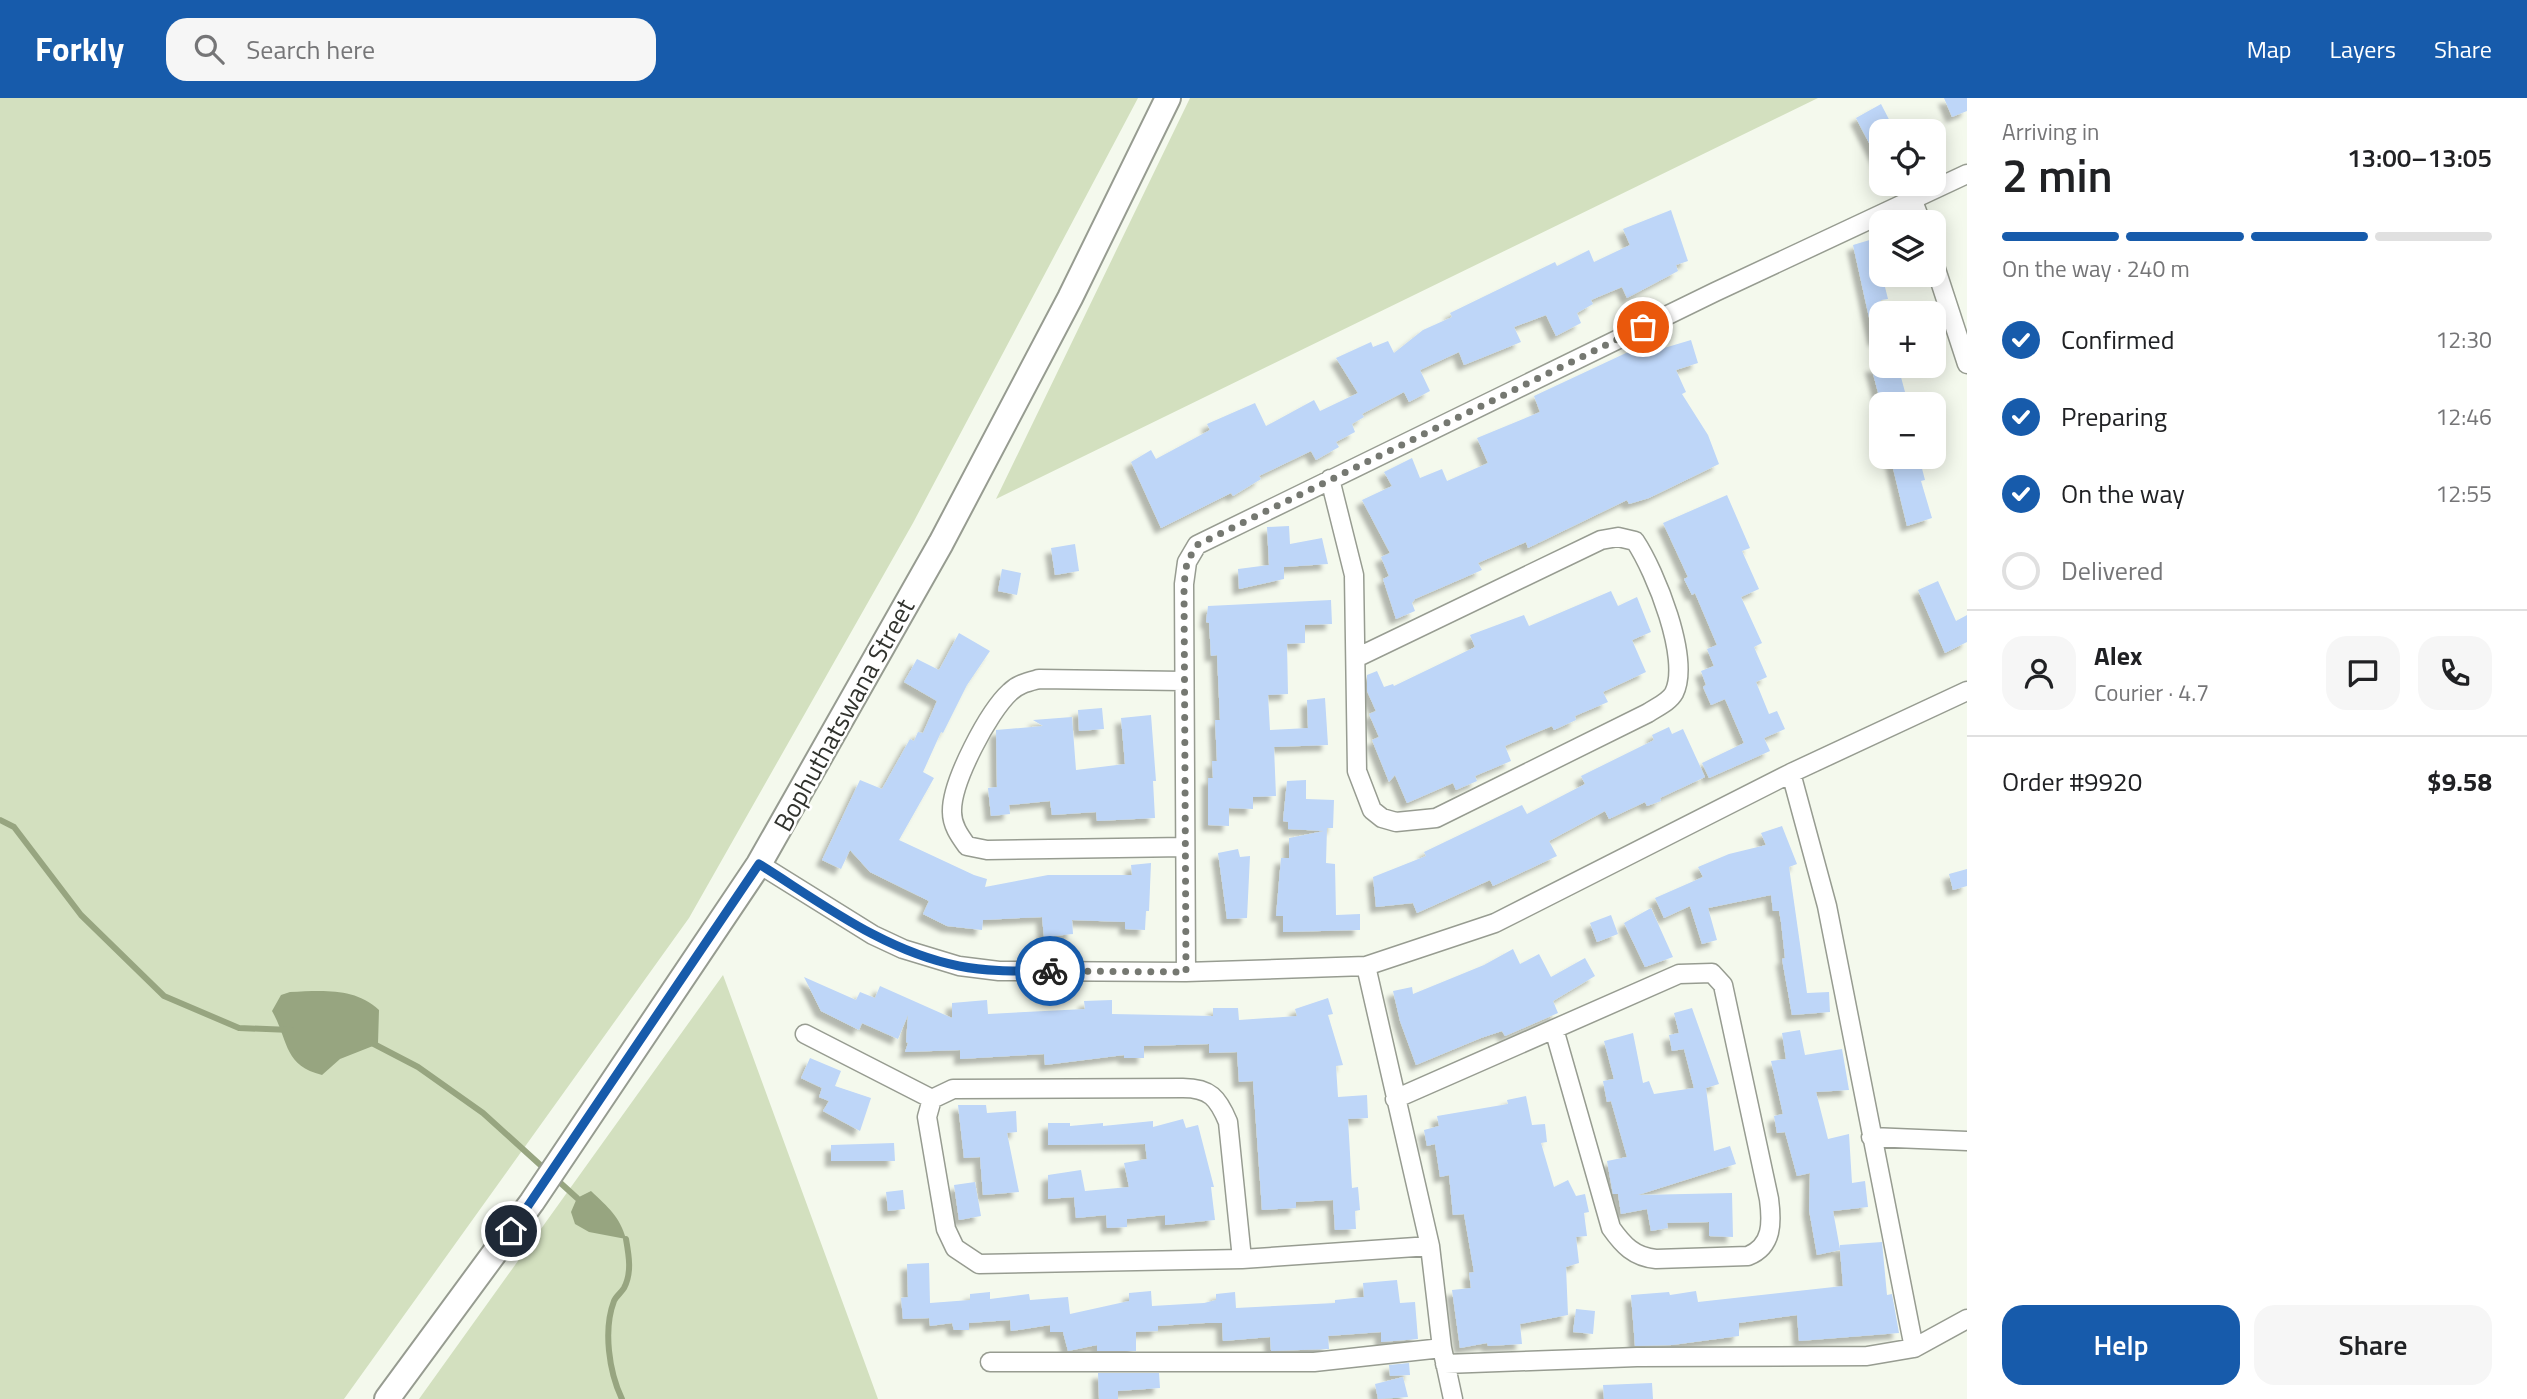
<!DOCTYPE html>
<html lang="en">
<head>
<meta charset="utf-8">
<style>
	:root { --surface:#fff; --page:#f6f6f6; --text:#202124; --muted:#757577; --line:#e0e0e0; --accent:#175bab }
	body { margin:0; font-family:"Titillium Web",sans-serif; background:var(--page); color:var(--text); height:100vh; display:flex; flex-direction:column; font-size:26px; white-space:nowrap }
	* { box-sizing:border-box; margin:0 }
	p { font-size:23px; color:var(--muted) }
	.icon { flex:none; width:38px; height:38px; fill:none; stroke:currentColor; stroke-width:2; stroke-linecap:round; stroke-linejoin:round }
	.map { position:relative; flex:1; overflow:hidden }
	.side { display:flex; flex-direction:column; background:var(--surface); width:560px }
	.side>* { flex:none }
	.tools { position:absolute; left:1869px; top:21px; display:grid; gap:14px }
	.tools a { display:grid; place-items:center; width:77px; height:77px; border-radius:14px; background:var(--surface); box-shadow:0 4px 18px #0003; font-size:35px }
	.pin { position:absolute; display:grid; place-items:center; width:60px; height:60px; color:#fff; margin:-30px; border:4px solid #fff; border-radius:50%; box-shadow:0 2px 7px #0007 }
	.courier { position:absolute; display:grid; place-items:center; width:70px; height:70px; margin:-35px; border:5px solid #175bab; border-radius:50%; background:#fff; color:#222; box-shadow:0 2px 9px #0007 }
	.head em { font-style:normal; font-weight:600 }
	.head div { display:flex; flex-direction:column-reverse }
	.head { display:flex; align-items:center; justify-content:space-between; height:119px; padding:0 35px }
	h1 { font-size:46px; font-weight:600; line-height:52px }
	.bar { display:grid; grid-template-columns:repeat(4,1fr); gap:10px 7px; align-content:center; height:84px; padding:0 35px }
	.bar i { height:9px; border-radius:5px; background:var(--line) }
	.bar .active { background:var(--accent) }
	.bar p { grid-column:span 4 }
	.line { display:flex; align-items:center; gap:18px; padding:0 35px; border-top:2px solid var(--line) }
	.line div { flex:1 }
	.round { display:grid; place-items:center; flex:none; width:74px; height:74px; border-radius:21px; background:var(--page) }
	ol { padding:0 35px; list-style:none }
	li { display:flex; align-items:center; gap:21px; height:77px }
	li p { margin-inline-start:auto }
	li .icon { padding:7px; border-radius:50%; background:var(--accent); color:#fff; stroke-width:4 }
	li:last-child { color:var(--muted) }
	li i { width:38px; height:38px; border:4px solid var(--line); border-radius:50% }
	.cta { display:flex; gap:14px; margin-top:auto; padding:14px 35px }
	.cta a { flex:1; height:80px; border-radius:21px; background:var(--accent); color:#fff; font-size:28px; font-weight:600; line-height:80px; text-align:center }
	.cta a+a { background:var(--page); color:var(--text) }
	header { display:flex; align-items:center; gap:42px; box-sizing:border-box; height:98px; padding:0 35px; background:var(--accent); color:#fff }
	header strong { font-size:33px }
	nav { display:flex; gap:38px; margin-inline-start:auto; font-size:24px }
	.search { width:490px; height:63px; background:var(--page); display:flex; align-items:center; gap:18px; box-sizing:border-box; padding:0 24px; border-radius:21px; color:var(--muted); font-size:26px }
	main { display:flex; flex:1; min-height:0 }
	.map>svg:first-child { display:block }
	.green { fill:#d3e0bf }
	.water { fill:#97a580 }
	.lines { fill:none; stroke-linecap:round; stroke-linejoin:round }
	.stream { stroke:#97a580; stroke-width:6 }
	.building { fill:#bed6f8; filter:url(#shadow) }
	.street-casing { stroke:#979c91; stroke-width:21 }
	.secondary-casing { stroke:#979c91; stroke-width:28 }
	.street { stroke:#fff; stroke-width:18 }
	.secondary { stroke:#fff; stroke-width:24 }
	.done { stroke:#757871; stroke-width:7; stroke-dasharray:0 12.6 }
	.route { stroke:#175bab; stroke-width:9 }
	.labels { text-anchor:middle; stroke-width:5; stroke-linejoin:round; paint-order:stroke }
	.street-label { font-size:26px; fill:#31332e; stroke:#fff }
</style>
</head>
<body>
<header>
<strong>Forkly</strong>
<div class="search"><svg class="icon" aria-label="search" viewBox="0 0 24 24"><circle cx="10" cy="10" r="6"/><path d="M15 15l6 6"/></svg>Search here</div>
<nav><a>Map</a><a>Layers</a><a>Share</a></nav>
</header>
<main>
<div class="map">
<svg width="1967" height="1301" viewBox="0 0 1967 1301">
	<defs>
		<filter id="shadow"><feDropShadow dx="-6" dy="6" stdDeviation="2" flood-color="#0004"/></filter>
	</defs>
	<rect width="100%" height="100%" fill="#f4f9ed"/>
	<path class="green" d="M 0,0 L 1138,0 L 913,425 L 689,820 L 344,1301 L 0,1301 Z
		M 1190,0 L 1818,0 L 996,401 Z
		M 723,877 L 878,1301 L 419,1301 Z"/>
	<path class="water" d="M 290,894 C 322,893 354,889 379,912 L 378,946 L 340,961 L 322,977 C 283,967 289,943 272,913 L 281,897 Z
		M 591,1093 C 608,1109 620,1119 626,1141 L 589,1134 L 575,1126 L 571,1114 L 577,1100 Z"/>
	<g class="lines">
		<path class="stream" d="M 0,722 L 14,729 L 81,817 L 164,898 L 239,930 L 291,932
			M 370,944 L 418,969 L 483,1015 L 547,1073
			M 555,1080 L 577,1100
			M 622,1301 C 609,1274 603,1232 614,1203 C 616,1198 621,1195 624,1190 C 632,1175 629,1158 626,1141"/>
	</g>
	<path class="building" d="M 1944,0 L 1967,0 L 1967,13 L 1952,19 Z
		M 1881,6 L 1895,33 L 1881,33 L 1881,68 L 1856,20 Z
		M 1671,112 L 1688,163 L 1676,167 L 1678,173 L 1627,200 L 1622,189 L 1591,202 L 1593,206 L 1577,215 L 1581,225 L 1556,238 L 1546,217 L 1514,229 L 1521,244 L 1464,267 L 1459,254 L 1420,272 L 1430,293 L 1409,304 L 1404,294 L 1362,316 L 1364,319 L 1352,326 L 1355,334 L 1336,344 L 1339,349 L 1316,362 L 1311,353 L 1259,378 L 1261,381 L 1233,398 L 1231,395 L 1161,430 L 1131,364 L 1151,352 L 1156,361 L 1210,332 L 1207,326 L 1255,305 L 1266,328 L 1314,302 L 1320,313 L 1358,295 L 1336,260 L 1371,244 L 1373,249 L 1388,243 L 1394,255 L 1423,232 L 1452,219 L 1450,215 L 1555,164 L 1557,168 L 1589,152 L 1594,164 L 1630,147 L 1623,131 Z
		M 1873,141 L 1888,201 L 1881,202 L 1881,241 L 1874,242 L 1853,147 Z
		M 1691,242 L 1698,265 L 1676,272 L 1686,294 L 1682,296 L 1708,337 L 1719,366 L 1649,400 L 1629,406 L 1627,402 L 1528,450 L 1526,444 L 1478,465 L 1482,472 L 1415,501 L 1412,505 L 1415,513 L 1396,521 L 1383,481 L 1389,478 L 1381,459 L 1390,455 L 1362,402 L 1392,388 L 1384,374 L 1412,360 L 1420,380 L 1442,371 L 1447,383 L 1488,365 L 1477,340 L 1540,314 L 1534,298 L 1641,248 L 1644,256 Z
		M 1871,268 L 1898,268 L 1905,294 L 1897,296 L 1902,306 L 1881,306 Z
		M 1901,359 L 1919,359 L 1925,382 L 1921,383 L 1932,420 L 1907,428 L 1891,362 Z
		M 1727,397 L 1750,450 L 1742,453 L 1759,491 L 1741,499 L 1762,545 L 1754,549 L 1767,579 L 1756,584 L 1769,616 L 1777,613 L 1785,631 L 1764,640 L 1770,653 L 1709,680 L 1702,665 L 1744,645 L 1725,601 L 1711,607 L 1703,589 L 1706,587 L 1701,573 L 1714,568 L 1707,551 L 1717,547 L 1695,495 L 1692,497 L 1684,481 L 1688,479 L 1663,425 Z
		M 1289,428 L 1290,446 L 1322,440 L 1328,466 L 1284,469 L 1284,481 L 1239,491 L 1238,471 L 1269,467 L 1267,429 Z
		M 1075,446 L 1079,473 L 1055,477 L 1051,450 Z
		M 1002,471 L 1021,475 L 1017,497 L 998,493 Z
		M 1938,483 L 1956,523 L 1967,517 L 1967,544 L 1945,555 L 1918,492 Z
		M 1611,493 L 1618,508 L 1637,499 L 1651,534 L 1632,542 L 1646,574 L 1603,594 L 1608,604 L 1575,618 L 1576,622 L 1554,632 L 1552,628 L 1505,648 L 1511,663 L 1475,678 L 1477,683 L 1456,692 L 1453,685 L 1407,705 L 1395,677 L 1389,684 L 1372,642 L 1379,639 L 1369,616 L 1376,613 L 1367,593 L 1367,577 L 1377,573 L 1384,589 L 1393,586 L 1394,588 L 1475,549 L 1470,537 L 1524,517 L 1529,528 Z
		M 1331,502 L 1332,526 L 1305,527 L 1305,545 L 1287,546 L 1288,596 L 1268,597 L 1270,632 L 1308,630 L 1307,602 L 1325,600 L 1328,647 L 1274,649 L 1276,698 L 1253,699 L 1253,711 L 1229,710 L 1229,728 L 1208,727 L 1208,680 L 1213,680 L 1212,663 L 1217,663 L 1215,622 L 1220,622 L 1217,557 L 1211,558 L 1209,525 L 1206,524 L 1208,508 Z
		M 959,535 L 990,553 L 967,587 L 943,635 L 941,634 L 923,674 L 934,680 L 899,742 L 974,777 L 987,781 L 985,789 L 1048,777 L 1132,777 L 1131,767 L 1151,765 L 1149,813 L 1146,813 L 1145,832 L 1125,831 L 1125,824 L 1072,822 L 1073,836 L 1044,839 L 1042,819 L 983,822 L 982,832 L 947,828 L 923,816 L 929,803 L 870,774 L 850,752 L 841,771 L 822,762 L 860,682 L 882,691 L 910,641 L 914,643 L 918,634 L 923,635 L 937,603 L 904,584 L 917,561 L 939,572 Z
		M 1102,610 L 1104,631 L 1079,633 L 1078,612 Z
		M 1151,617 L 1156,683 L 1153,683 L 1155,720 L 1097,723 L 1096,714 L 1052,717 L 1050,703 L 1009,707 L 1010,716 L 991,718 L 988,690 L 997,689 L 996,632 L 1043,628 L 1033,622 L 1072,619 L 1076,672 L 1125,666 L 1121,620 Z
		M 1669,629 L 1672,636 L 1683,631 L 1705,679 L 1660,700 L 1661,703 L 1647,708 L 1645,704 L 1609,721 L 1605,713 L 1549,743 L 1557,758 L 1493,788 L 1490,782 L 1417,815 L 1413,805 L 1376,809 L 1373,779 L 1426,758 L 1424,754 L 1522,707 L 1527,716 L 1585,686 L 1581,678 L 1654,642 L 1652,637 Z
		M 1306,682 L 1306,701 L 1334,702 L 1333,730 L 1327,730 L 1326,765 L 1335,766 L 1336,817 L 1360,816 L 1360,832 L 1283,834 L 1283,818 L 1276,818 L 1281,760 L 1289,760 L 1289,740 L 1324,733 L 1288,731 L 1288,724 L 1283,723 L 1287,683 Z
		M 1782,728 L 1797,766 L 1789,769 L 1807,895 L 1829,894 L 1830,914 L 1792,917 L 1782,861 L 1785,860 L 1781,824 L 1779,813 L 1773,813 L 1771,797 L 1708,810 L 1717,842 L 1702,846 L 1690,808 L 1664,820 L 1655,800 L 1703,779 L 1698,769 L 1729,756 L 1766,747 L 1761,735 Z
		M 1238,751 L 1240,759 L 1250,758 L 1247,820 L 1227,821 L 1218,755 Z
		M 1967,771 L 1967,788 L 1953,792 L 1949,776 Z
		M 1651,810 L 1673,859 L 1645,869 L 1624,825 Z
		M 1611,817 L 1618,836 L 1597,844 L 1590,825 Z
		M 1513,851 L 1520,866 L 1539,856 L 1551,879 L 1585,860 L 1595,878 L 1553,903 L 1558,915 L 1505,938 L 1502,933 L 1481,940 L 1416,967 L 1400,923 L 1393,893 L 1412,889 L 1413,896 L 1484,867 Z
		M 804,879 L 856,902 L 860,894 L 875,900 L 880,888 L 952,920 L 952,905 L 987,902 L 988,916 L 1085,911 L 1084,903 L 1112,902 L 1112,916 L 1213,918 L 1213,910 L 1238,910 L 1239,922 L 1297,918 L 1295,911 L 1328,900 L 1333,916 L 1328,917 L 1343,967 L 1336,968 L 1338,999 L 1367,997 L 1368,1020 L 1348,1021 L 1352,1090 L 1358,1089 L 1360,1112 L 1355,1113 L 1356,1131 L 1335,1132 L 1333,1102 L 1296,1104 L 1296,1110 L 1262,1112 L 1253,983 L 1239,984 L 1237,954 L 1209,955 L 1209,946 L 1144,948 L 1144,960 L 1124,960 L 1124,957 L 1045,967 L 1044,956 L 960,961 L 960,952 L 905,954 L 908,945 L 906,944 L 908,917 L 898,941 L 862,925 L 859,932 L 821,913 Z
		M 1692,910 L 1719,986 L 1706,990 L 1714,1053 L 1730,1048 L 1736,1066 L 1638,1097 L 1732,1095 L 1733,1139 L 1709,1138 L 1709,1124 L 1667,1125 L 1668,1130 L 1651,1133 L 1647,1111 L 1621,1116 L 1618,1096 L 1613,1096 L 1612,1091 L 1607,1063 L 1627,1059 L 1611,1003 L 1607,1004 L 1603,983 L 1614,981 L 1604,943 L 1633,935 L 1643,985 L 1649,983 L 1654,996 L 1694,990 L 1684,951 L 1672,953 L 1669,937 L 1679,935 L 1674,915 Z
		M 1800,932 L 1805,957 L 1842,951 L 1849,992 L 1816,994 L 1828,1041 L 1849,1036 L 1852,1085 L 1865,1083 L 1868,1109 L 1833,1113 L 1840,1151 L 1840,1147 L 1882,1144 L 1887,1197 L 1892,1196 L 1899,1235 L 1799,1243 L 1797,1217 L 1739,1225 L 1739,1238 L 1672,1247 L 1635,1248 L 1631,1197 L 1669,1194 L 1670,1197 L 1696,1193 L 1698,1204 L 1843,1188 L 1840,1152 L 1817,1157 L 1809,1112 L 1810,1075 L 1797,1078 L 1785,1034 L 1777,1035 L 1774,1018 L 1783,1016 L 1771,963 L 1786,961 L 1782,935 Z
		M 810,960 L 841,973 L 835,988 L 871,1000 L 860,1033 L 823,1013 L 829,1003 L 819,999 L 822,990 L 801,980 Z
		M 1526,998 L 1532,1027 L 1545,1026 L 1547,1044 L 1541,1045 L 1554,1089 L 1568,1082 L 1576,1098 L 1585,1096 L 1589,1114 L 1584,1115 L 1587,1138 L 1576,1139 L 1579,1165 L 1566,1169 L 1568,1217 L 1520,1226 L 1522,1246 L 1488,1248 L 1487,1245 L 1460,1250 L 1452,1192 L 1471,1190 L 1469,1175 L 1474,1174 L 1464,1116 L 1453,1117 L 1449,1077 L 1440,1079 L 1435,1046 L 1427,1048 L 1424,1032 L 1439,1028 L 1437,1018 L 1508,1006 L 1507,1002 Z
		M 958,1007 L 986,1007 L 987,1015 L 1016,1013 L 1017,1034 L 1007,1035 L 1019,1094 L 983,1097 L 980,1059 L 964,1060 Z
		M 1183,1021 L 1186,1030 L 1198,1027 L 1214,1089 L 1211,1089 L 1215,1122 L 1165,1127 L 1165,1117 L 1127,1121 L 1127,1129 L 1107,1130 L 1106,1117 L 1076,1120 L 1074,1099 L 1048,1101 L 1048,1077 L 1081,1072 L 1085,1093 L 1129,1089 L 1124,1065 L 1147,1061 L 1145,1046 L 1048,1047 L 1048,1025 L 1070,1025 L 1070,1028 L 1103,1025 L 1103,1028 L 1153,1023 L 1153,1029 Z
		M 894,1045 L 895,1063 L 831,1063 L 831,1047 Z
		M 975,1084 L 981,1118 L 959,1122 L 954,1087 Z
		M 903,1092 L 905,1111 L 888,1113 L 886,1094 Z
		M 929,1165 L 930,1205 L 970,1202 L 970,1196 L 990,1194 L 990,1201 L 1029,1196 L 1030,1202 L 1068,1199 L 1070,1216 L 1129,1203 L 1129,1195 L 1151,1193 L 1152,1208 L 1204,1205 L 1216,1202 L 1216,1196 L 1235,1194 L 1236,1210 L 1335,1205 L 1335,1202 L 1364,1199 L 1363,1185 L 1397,1182 L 1400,1205 L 1415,1204 L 1418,1241 L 1381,1244 L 1381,1234 L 1328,1238 L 1329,1251 L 1271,1253 L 1270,1239 L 1223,1243 L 1222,1225 L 1205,1225 L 1158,1228 L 1158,1233 L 1136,1234 L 1136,1253 L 1097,1253 L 1097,1247 L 1068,1253 L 1063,1234 L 1050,1234 L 1050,1227 L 1011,1233 L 1010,1222 L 969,1225 L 969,1232 L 954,1232 L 952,1225 L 930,1228 L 929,1220 L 903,1221 L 901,1200 L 908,1199 L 907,1166 Z
		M 1576,1211 L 1595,1213 L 1593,1236 L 1573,1234 Z
		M 1409,1265 L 1410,1277 L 1390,1278 L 1389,1267 Z
		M 1098,1275 L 1159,1275 L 1160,1290 L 1118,1293 L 1118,1301 L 1099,1301 Z
		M 1403,1279 L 1408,1299 L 1378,1301 L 1375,1286 Z
		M 1652,1285 L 1653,1301 L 1604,1301 L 1603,1287 Z"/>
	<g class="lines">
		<defs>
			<path id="street" d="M 1913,103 L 1921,124
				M 1934,165 L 1967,266
				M 1330,381 L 1354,477 L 1357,673 L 1372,712 L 1382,720 L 1396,724 L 1436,720 L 1648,615 C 1657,609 1669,604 1674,595 C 1691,561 1655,473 1635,443 L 1618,439 L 1601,442 L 1356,560
				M 1183,583 L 1039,581 C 1028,584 1018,586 1010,594 C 989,613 951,684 952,714 C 952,727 959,737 967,748 L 987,752 L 1185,749
				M 1791,675 L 1827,808 L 1914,1250
				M 759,766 L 873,837 L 903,851 L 959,868 L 999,873 L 1186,874 L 1366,868 L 1495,825 L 1791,675 L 1967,593
				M 1366,868 L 1430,1148 L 1442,1250 L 1453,1301
				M 1186,874 L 1184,486 L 1187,464 L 1197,447 L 1715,194 L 1967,76
				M 805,936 L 932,1001
				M 1395,1001 L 1679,876 L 1712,875 L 1723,887 L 1769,1101 C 1772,1124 1773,1148 1748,1158 L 1656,1161 C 1634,1159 1623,1147 1611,1130 L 1554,931
				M 1871,1039 L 1967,1043
				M 1242,1161 L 1228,1024 C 1218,1000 1210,990 1183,990 L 953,991 L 932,1001 L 927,1019 L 946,1131 L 955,1150 L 979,1166 L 1242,1161 L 1430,1148
				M 990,1264 L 1314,1264 L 1442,1250
				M 1445,1266 L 1637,1259 L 1867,1258 L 1914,1250 L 1967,1221"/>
			<path id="secondary" d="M 387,1301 L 532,1104 L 759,766 L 941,445 L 1070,200 L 1168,0"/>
		</defs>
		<use href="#street" class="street-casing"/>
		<use href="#secondary" class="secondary-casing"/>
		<use href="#street" class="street"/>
		<use href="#secondary" class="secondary"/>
	</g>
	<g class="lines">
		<path class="done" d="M 1050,873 L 1186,874 L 1184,486 L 1187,464 L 1197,447 L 1643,229"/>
		<path class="route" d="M 511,1133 L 759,766 C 823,806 884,853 959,868 C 989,874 1020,873 1050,873"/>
	</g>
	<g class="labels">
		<g class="street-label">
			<text transform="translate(844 617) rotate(-61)" y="9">Bophuthatswana Street</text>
		</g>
	</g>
</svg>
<div class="tools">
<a><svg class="icon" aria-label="locate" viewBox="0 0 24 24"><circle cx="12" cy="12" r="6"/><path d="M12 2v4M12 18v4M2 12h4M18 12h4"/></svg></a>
<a><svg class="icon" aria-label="layers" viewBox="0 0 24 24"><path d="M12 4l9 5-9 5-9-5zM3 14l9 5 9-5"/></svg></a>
<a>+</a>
<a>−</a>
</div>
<div class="pin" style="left:1643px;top:229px;background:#ea580c"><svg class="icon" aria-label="bag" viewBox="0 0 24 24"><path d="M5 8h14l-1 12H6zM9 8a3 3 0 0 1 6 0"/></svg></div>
<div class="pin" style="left:511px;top:1133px;background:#1f2937"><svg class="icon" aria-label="home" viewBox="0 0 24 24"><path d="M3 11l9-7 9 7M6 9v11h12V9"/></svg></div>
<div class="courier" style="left:1050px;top:873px"><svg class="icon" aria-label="bike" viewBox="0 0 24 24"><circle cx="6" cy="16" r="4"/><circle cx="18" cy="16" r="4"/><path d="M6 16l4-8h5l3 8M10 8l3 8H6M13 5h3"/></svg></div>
</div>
<section class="side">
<div class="head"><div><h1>2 min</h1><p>Arriving in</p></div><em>13:00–13:05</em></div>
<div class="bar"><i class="active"></i><i class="active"></i><i class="active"></i><i></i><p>On the way · 240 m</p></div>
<ol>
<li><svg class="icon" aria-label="check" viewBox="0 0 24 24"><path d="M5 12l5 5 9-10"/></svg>Confirmed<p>12:30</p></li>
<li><svg class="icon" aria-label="check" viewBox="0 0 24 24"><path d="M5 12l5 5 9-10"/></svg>Preparing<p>12:46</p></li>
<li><svg class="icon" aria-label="check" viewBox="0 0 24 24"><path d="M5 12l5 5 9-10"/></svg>On the way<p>12:55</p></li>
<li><i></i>Delivered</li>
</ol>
<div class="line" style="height:126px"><a class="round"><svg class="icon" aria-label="person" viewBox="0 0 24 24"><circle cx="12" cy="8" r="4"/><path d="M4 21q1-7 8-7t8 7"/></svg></a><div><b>Alex</b><p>Courier · 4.7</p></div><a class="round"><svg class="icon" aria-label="chat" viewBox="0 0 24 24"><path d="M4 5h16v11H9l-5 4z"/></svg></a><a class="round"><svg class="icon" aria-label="phone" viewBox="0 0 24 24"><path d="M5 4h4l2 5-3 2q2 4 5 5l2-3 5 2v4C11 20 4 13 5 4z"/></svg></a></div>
<div class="line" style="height:91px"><div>Order #9920</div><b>$9.58</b></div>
<div class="cta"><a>Help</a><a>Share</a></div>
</section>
</main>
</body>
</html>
